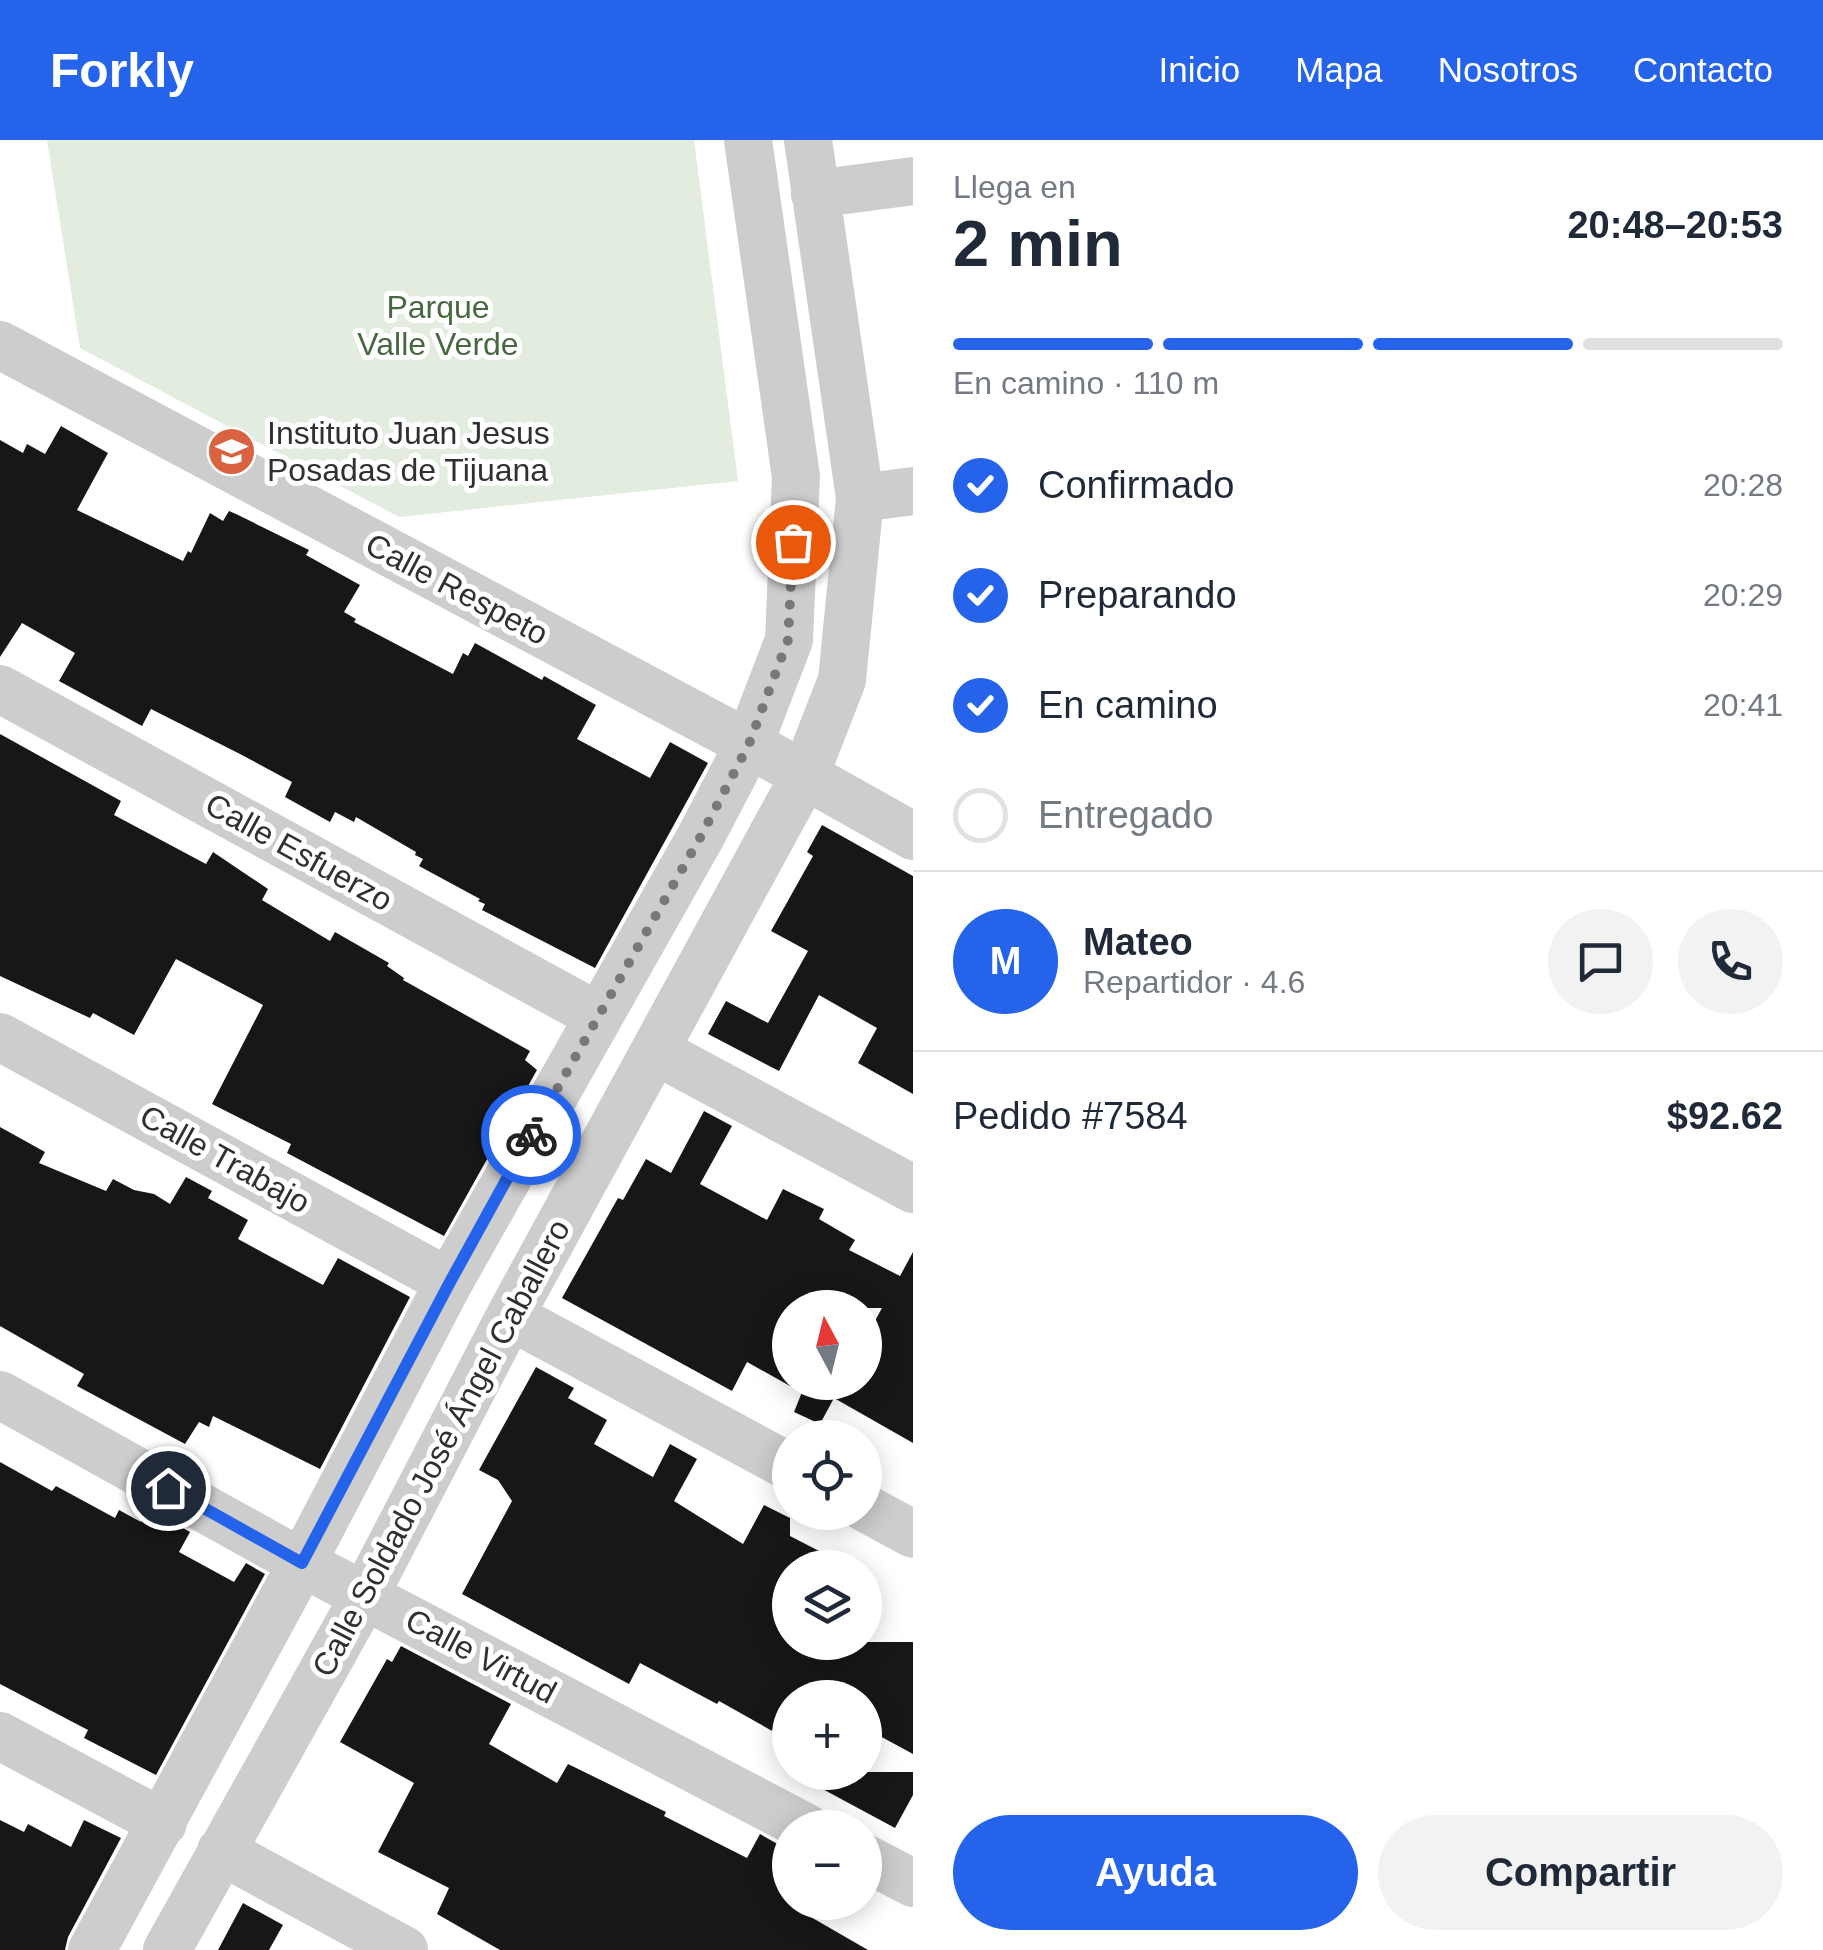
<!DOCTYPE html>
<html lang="es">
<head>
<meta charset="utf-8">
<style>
	:root { --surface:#fff; --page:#f2f2f3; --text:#1f2937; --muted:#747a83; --line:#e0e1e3; --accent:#2563eb }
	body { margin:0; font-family:Helvetica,sans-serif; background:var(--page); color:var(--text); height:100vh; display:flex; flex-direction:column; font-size:38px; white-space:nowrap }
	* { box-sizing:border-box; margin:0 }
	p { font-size:32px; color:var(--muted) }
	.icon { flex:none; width:55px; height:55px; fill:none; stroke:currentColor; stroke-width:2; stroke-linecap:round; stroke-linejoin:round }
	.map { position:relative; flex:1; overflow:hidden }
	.side { display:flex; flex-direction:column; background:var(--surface); width:910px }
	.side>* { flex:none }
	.needle { width:65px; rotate:353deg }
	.fabs { position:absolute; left:772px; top:1150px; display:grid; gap:20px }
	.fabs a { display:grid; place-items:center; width:110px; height:110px; border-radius:50%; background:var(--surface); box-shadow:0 5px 25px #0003; font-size:50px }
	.pin { position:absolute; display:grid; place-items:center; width:85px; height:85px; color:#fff; margin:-42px; border:5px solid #fff; border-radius:50%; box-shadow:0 2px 10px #0007 }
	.courier { position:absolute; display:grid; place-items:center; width:100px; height:100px; margin:-50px; border:8px solid #2563eb; border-radius:50%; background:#fff; color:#222; box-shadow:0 2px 12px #0007 }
	.summary em { font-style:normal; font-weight:700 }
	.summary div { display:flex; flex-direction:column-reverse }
	.summary { display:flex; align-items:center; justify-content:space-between; height:170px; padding:0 40px }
	h1 { font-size:65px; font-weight:700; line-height:75px }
	.bar { display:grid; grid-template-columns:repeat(4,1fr); gap:15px 10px; align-content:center; height:120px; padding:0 40px }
	.bar i { height:12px; border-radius:8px; background:var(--line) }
	.bar .current { background:var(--accent) }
	.bar p { grid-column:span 4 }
	.line { display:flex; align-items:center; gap:25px; padding:0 40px; border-top:2px solid var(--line) }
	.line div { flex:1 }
	.round { display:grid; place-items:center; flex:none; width:105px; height:105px; border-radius:52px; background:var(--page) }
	ol { padding:0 40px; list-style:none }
	li { display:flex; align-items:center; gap:30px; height:110px }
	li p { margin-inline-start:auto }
	li .icon { padding:10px; border-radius:50%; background:var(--accent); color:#fff; stroke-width:4 }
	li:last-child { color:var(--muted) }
	li i { width:55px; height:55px; border:5px solid var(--line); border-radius:50% }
	.cta { display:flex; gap:20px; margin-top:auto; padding:20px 40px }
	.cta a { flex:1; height:115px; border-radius:60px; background:var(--accent); color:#fff; font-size:40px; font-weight:700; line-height:115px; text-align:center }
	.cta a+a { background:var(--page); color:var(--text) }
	header { display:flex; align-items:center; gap:60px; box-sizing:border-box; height:140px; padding:0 50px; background:var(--accent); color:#fff }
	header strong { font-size:48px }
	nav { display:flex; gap:55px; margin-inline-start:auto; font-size:35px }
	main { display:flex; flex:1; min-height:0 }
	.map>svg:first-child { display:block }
	.green { fill:#e2ecdf }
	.building { fill:#171717 }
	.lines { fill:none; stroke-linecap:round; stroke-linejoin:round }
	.minor { stroke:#cdcdcd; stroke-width:48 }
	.done { stroke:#787878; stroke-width:10; stroke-dasharray:0 18 }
	.route { stroke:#2563eb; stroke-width:12 }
	.labels { text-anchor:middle; stroke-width:10; stroke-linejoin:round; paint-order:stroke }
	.park-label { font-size:32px; fill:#476940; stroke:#fff }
	.poi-label { font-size:32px; fill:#303030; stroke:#fff; text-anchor:start }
	.street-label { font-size:32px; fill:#303030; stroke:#fff }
</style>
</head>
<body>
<header>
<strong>Forkly</strong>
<nav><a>Inicio</a><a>Mapa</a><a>Nosotros</a><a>Contacto</a></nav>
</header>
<main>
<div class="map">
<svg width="913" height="1810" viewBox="0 0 913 1810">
	<rect width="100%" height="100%" fill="#fff"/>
	<path class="green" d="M 47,0 L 694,0 L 738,341 L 399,377 L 80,208 Z"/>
	<path class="building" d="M 61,286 L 108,313 L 77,370 L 183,421 L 188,411 L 191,413 L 210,373 L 223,381 L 229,371 L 236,374 L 309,410 L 306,415 L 360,445 L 344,472 L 356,479 L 354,482 L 453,534 L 463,513 L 468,516 L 475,503 L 542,540 L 544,536 L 596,565 L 577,599 L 650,638 L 670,602 L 708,623 L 595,828 L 482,770 L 485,764 L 478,761 L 480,759 L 419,726 L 423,719 L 415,715 L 416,712 L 356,677 L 354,682 L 335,672 L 330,682 L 285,657 L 292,642 L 240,614 L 151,569 L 142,586 L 59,541 L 75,513 L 22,483 L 0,517 L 0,300 L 23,313 L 27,304 L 45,314 Z
		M 0,594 L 121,661 L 114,675 L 206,724 L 213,712 L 268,749 L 262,760 L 330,801 L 335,792 L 389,823 L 387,826 L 404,838 L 403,840 L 530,911 L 525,920 L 537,930 L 444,1096 L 287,1013 L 291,1004 L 212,964 L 263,865 L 176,819 L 134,895 L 93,873 L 90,878 L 0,836 Z
		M 822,685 L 913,736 L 913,954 L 858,923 L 877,888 L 819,855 L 779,931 L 708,894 L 726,861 L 768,883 L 808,811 L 771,791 L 813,716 L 807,712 Z
		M 704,971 L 732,986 L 700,1044 L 767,1080 L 783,1049 L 824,1069 L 819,1079 L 855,1100 L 849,1110 L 900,1136 L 913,1112 L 913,1303 L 834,1258 L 820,1284 L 794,1272 L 806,1242 L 865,1242 L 865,1199 L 882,1168 L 790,1168 L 790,1246 L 747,1222 L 732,1251 L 562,1158 L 618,1058 L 623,1060 L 646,1019 L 671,1033 Z
		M 0,987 L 45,1012 L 39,1023 L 106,1051 L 113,1039 L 134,1050 L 154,1054 L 170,1064 L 186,1037 L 212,1051 L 208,1058 L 248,1080 L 238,1099 L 323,1145 L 338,1118 L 410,1157 L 320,1329 L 213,1276 L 209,1287 L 199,1282 L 185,1304 L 77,1246 L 84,1234 L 0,1186 Z
		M 536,1227 L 574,1248 L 568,1258 L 607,1280 L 594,1304 L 653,1337 L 670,1304 L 697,1319 L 674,1361 L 743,1404 L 764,1365 L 790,1378 L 790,1396 L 852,1428 L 790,1428 L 790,1502 L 913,1502 L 913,1614 L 865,1588 L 865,1558 L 790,1558 L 790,1601 L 719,1561 L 717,1564 L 640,1523 L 629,1544 L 462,1454 L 512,1361 L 498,1340 L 479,1330 Z
		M 0,1322 L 52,1351 L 56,1346 L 115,1378 L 119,1370 L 141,1382 L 148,1369 L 190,1392 L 179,1412 L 234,1442 L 246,1423 L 265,1434 L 156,1635 L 84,1598 L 88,1590 L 0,1544 Z
		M 401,1506 L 511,1564 L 489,1604 L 557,1643 L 568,1624 L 666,1672 L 664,1676 L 747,1718 L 760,1694 L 790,1711 L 790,1765 L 868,1810 L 500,1810 L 437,1774 L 449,1748 L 378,1712 L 414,1643 L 340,1602 L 387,1519 L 392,1522 Z
		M 791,1632 L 913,1632 L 913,1655 L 895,1688 Z
		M 0,1680 L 24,1692 L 28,1684 L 71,1707 L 84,1680 L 121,1698 L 68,1797 L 65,1810 L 0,1810 Z
		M 243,1763 L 283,1785 L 269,1810 L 218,1810 Z"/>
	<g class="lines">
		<path class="minor" d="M 815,54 L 913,41
			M 0,205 L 749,604 L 913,696
			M 860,358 L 913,351
			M 0,549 L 598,876
			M 0,897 L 449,1142
			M 656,911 L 913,1049
			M 510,1176 L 790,1327
			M 0,1255 L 302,1423 L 807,1688
			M 865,1368 L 913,1394
			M 0,1596 L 163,1683
			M 221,1711 L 404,1810
			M 865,1718 L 913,1743
			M 92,1810 L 302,1423 L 449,1142 L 701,696 L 749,604 L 789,500 L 796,337 L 748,0
			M 167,1810 L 365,1455 L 510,1176 L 805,635 L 842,540 L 860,358 L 808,0"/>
	</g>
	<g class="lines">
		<path class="done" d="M 531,995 L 701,696 L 749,604 L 788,500 L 793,402"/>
		<path class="route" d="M 168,1348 L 302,1423 L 450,1142 L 531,995"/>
	</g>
	<defs>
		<symbol id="school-disc" viewBox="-11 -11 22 22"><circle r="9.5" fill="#d96340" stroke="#fff"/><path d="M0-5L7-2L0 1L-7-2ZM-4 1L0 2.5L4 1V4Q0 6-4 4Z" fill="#fff"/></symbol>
	</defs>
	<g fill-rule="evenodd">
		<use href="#school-disc" x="204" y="284" width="55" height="55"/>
	</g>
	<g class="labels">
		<g class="park-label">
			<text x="438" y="178">Parque<tspan x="438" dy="37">Valle Verde</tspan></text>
		</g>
		<g class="poi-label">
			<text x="267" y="304">Instituto Juan Jesus<tspan x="267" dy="37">Posadas de Tijuana</tspan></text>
		</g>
		<g class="street-label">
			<text transform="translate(457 449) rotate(28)" y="11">Calle Respeto</text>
			<text transform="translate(299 712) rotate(29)" y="11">Calle Esfuerzo</text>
			<text transform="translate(225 1019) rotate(29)" y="11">Calle Trabajo</text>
			<text transform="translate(441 1308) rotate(-62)" y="11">Calle Soldado José Ángel Caballero</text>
			<text transform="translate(481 1516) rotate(28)" y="11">Calle Virtud</text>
		</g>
	</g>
</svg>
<div class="fabs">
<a><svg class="needle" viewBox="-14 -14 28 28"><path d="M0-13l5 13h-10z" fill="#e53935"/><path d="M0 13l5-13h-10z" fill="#747a83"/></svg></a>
<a><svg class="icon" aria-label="locate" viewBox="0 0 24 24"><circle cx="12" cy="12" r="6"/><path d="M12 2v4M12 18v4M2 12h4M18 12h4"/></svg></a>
<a><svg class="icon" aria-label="layers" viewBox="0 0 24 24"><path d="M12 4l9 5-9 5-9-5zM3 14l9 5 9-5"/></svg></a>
<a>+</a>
<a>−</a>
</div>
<div class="pin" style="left:793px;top:402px;background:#ea580c"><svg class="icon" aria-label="bag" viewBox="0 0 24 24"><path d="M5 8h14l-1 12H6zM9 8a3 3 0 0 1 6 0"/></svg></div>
<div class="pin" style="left:168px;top:1348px;background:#1f2937"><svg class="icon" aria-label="home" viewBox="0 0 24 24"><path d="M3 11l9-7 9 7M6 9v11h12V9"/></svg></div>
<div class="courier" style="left:531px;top:995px"><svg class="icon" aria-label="bike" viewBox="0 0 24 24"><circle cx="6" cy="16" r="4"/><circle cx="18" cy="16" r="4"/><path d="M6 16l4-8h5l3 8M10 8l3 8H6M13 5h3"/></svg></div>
</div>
<section class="side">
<div class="summary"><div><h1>2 min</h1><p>Llega en</p></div><em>20:48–20:53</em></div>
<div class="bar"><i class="current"></i><i class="current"></i><i class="current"></i><i></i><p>En camino · 110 m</p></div>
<ol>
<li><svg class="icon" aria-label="check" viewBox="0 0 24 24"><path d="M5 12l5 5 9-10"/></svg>Confirmado<p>20:28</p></li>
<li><svg class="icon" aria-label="check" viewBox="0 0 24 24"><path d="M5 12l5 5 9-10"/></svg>Preparando<p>20:29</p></li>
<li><svg class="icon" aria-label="check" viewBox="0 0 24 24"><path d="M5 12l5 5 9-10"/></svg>En camino<p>20:41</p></li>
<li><i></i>Entregado</li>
</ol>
<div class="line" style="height:180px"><b class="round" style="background:var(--accent);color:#fff">M</b><div><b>Mateo</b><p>Repartidor · 4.6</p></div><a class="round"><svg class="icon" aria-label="chat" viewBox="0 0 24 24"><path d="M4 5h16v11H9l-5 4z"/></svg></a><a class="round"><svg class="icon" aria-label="phone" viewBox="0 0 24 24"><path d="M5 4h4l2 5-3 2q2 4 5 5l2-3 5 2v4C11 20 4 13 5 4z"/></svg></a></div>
<div class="line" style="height:130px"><div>Pedido #7584</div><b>$92.62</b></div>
<div class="cta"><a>Ayuda</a><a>Compartir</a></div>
</section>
</main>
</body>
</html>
